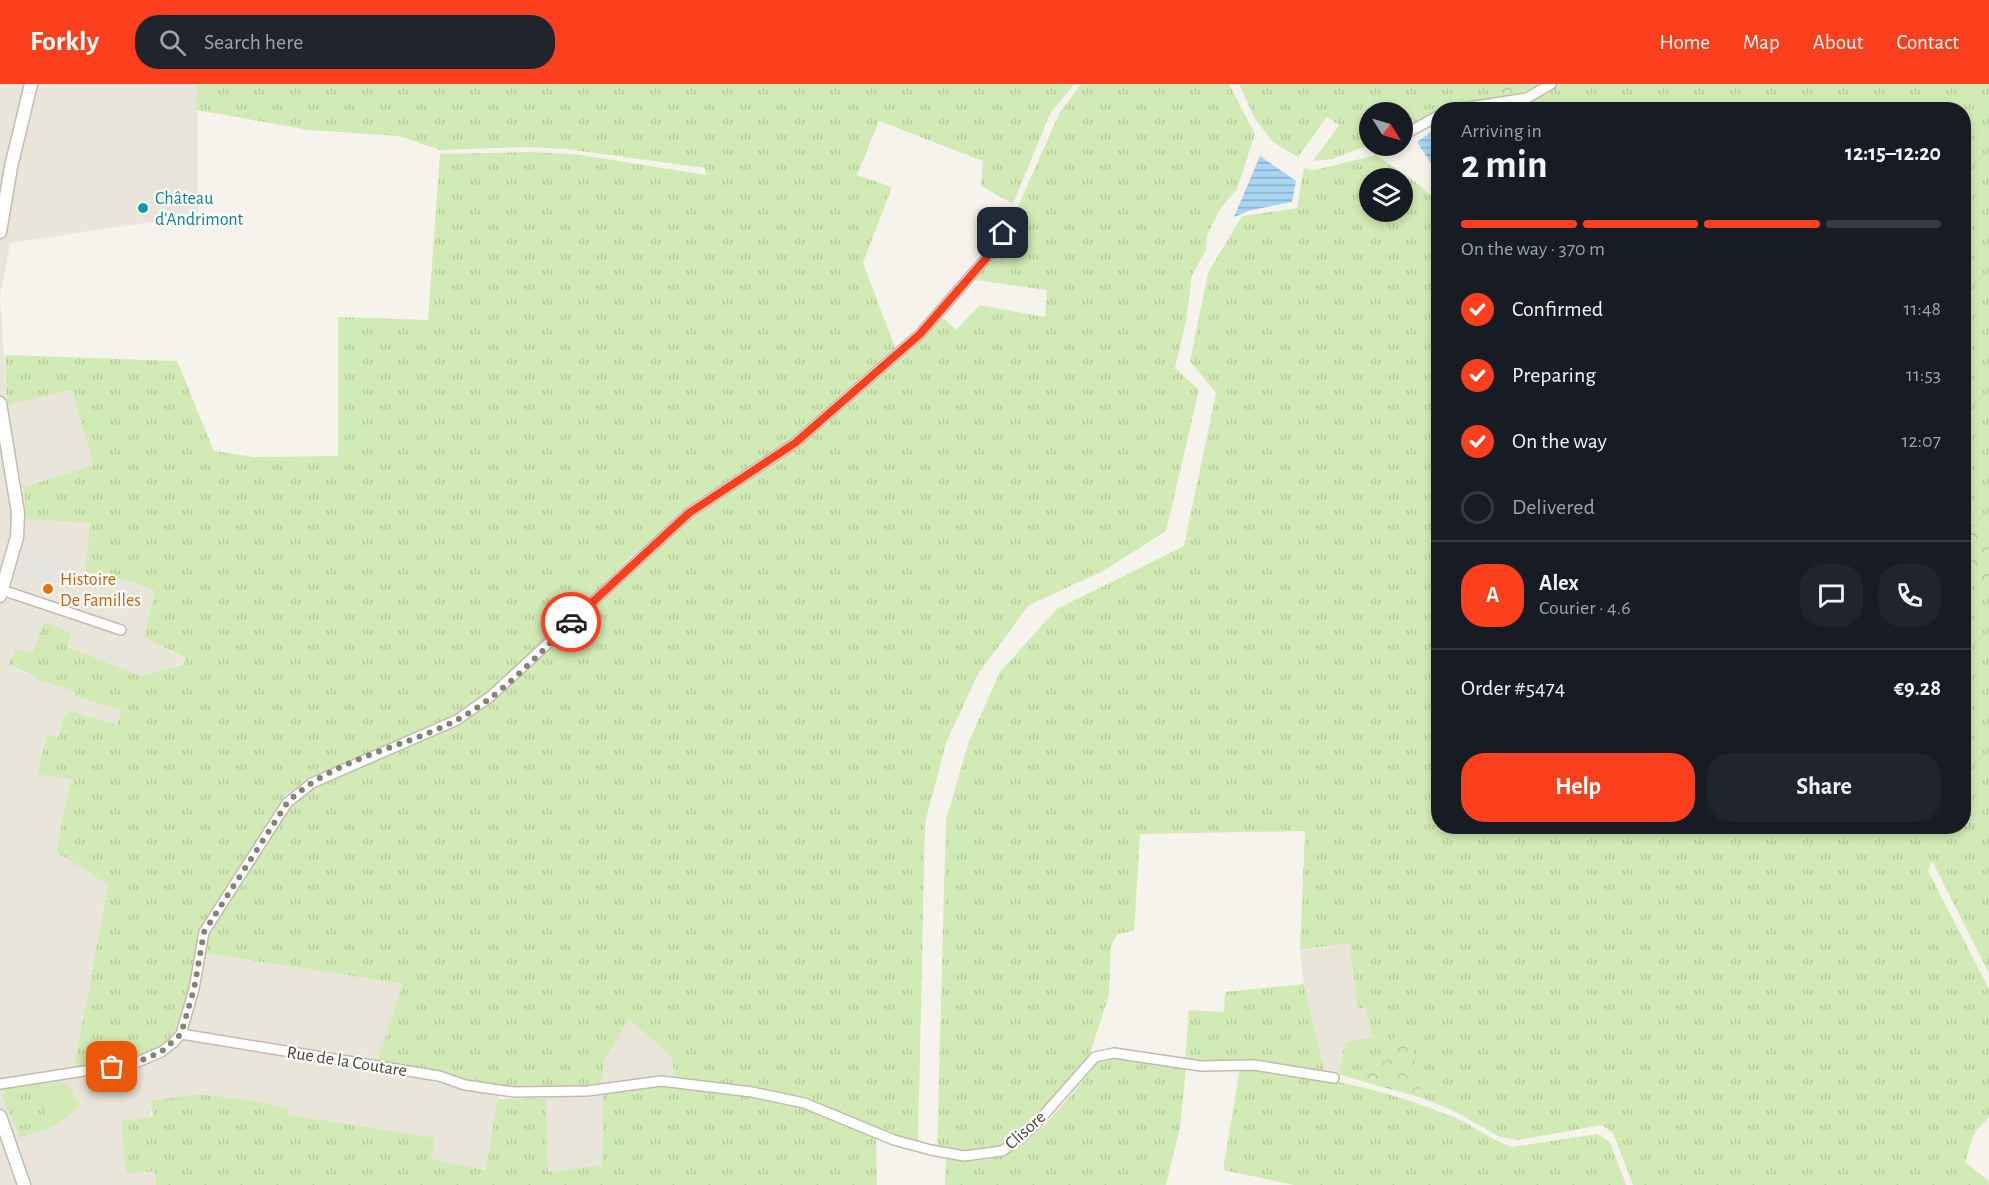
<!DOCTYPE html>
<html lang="en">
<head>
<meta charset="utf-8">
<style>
	:root { --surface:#171b24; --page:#20242c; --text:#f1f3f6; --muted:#9ea1a6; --line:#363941; --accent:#fc3f1d }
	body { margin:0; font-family:"Alegreya Sans",sans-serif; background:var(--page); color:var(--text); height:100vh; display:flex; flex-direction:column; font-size:22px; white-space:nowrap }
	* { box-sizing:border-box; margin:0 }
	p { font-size:20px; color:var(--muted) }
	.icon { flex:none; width:33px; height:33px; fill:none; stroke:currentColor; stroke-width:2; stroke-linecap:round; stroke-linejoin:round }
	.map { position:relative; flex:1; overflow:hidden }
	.details { position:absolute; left:1431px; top:18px; width:540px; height:732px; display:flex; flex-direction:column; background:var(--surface); border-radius:24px; box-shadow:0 3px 9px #0003 }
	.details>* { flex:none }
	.needle { width:39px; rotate:127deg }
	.controls { position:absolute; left:1359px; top:18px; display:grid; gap:12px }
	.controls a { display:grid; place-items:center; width:54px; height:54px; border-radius:50%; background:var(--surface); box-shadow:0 3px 9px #0003; font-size:30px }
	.pin { position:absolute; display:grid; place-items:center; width:51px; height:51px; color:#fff; margin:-26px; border-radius:12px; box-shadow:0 3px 9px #0006 }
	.courier { position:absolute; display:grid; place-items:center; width:60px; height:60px; margin:-30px; border:4px solid #fc3f1d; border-radius:50%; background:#fff; color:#222; box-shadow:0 2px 8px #0007 }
	.headline em { font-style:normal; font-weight:600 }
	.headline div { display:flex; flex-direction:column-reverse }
	.headline { display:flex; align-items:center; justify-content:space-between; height:102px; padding:0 30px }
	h1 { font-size:39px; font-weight:600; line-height:45px }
	.bar { display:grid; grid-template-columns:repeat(4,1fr); gap:9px 6px; align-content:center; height:72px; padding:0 30px }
	.bar i { height:8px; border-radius:4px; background:var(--line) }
	.bar .selected { background:var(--accent) }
	.bar p { grid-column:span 4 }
	.line { display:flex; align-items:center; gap:15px; padding:0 30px; border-top:2px solid var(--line) }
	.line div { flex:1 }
	.round { display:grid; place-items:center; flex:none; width:63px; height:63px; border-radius:24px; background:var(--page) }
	ol { padding:0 30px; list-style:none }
	li { display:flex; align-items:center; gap:18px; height:66px }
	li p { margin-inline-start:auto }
	li .icon { padding:6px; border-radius:50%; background:var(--accent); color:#fff; stroke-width:4 }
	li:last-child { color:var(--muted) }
	li i { width:33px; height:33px; border:3px solid var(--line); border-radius:50% }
	.primary-button { display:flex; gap:12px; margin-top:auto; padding:12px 30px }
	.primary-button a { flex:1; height:69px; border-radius:24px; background:var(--accent); color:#fff; font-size:24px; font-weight:600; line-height:69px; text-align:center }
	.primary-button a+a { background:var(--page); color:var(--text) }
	header { display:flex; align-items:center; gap:36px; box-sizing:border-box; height:84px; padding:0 30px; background:var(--accent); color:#fff }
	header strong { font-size:28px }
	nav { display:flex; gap:33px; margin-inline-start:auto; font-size:21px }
	.search { width:420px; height:54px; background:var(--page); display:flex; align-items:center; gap:15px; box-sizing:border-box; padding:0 21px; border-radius:24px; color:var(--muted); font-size:22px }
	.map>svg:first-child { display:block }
	.residential { fill:#eae5da }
	.grass { fill:url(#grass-tufts); fill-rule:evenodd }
	.forest { fill:url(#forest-crowns) }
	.garden { fill:#d2eab5 }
	.parking { fill:#e5e3e0 }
	.water { fill:url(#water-rules) }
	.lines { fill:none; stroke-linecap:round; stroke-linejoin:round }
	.minor-casing { stroke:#c2bbae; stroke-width:12 }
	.tertiary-casing { stroke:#c2bbae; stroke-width:15 }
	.minor { stroke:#fff; stroke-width:9 }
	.tertiary { stroke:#fff; stroke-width:12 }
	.done { stroke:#878178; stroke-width:6; stroke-dasharray:0 10.8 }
	.route { stroke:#fc3f1d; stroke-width:8 }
	.culture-dot { fill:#0f9aa8; stroke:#fff; stroke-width:2 }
	.food-dot { fill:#e8710a; stroke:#fff; stroke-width:2 }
	.labels { text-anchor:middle; stroke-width:4.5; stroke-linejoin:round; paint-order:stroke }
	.culture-label { font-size:18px; fill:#0d838f; stroke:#fff; text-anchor:start }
	.food-label { font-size:18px; fill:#c56008; stroke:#fff; text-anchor:start }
	.street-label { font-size:18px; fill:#4b4439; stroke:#fff }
</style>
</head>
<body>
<header>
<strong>Forkly</strong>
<div class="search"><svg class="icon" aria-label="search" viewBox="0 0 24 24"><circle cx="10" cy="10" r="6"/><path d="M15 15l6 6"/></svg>Search here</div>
<nav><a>Home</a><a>Map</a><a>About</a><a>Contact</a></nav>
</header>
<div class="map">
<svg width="1989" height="1101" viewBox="0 0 1989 1101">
	<defs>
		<pattern id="grass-tufts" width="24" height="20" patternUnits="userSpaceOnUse" patternTransform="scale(1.5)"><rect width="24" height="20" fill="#d2eab5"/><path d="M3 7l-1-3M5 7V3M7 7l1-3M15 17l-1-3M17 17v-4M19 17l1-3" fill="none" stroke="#b6ca9c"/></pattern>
		<pattern id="forest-crowns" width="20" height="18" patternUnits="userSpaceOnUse" patternTransform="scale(1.5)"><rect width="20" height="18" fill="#d2eab5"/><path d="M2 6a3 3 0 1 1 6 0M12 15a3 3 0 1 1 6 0" fill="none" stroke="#b6ca9c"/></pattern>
		<pattern id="water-rules" width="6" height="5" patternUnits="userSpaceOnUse" patternTransform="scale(1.5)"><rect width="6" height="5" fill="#a9d4f2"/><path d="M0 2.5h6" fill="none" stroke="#8caec5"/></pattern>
	</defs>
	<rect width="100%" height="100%" fill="#f6f3ec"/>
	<path class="residential" d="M 0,0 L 197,0 L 198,131 L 10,159 L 0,213 L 7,321 L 72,306 L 93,381 L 24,403 L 91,439 L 85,488 L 129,497 L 155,507 L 185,573 L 184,579 L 141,592 L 66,563 L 33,569 L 9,582 L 36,593 L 35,595 L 76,608 L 75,612 L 122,627 L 118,642 L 63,634 L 58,654 L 47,652 L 38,690 L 71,696 L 56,768 L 108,801 L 74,984 L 200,869 L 403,900 L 377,978 L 423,985 L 501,1003 L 486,1086 L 431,1075 L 435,1055 L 288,1031 L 288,1024 L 256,1017 L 198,1010 L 150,1017 L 156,1101 L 0,1101 Z
		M 1349,859 L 1358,923 L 1366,924 L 1372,953 L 1345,959 L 1339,990 L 1325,990 L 1304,900 L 1300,867 Z
		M 629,935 L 672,974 L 675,994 L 601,1002 L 604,978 Z
		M 603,1008 L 602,1081 L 548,1088 L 546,1014 Z"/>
	<path class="grass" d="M 197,0 L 1074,0 L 1050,30 L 1013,120 L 981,102 L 983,77 L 879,37 L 857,91 L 892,103 L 863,179 L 896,266 L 790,358 L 694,420 L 630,474 L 506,596 L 468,625 L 315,693 L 286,711 L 250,771 L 203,841 L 181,942 C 156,981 117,978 74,984 L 108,801 L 56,768 L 71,696 L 37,690 L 47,651 L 58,654 L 63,634 L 70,627 L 117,641 L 122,627 L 75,612 L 76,608 L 35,595 L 36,593 L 9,581 L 15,564 L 33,569 L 44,538 L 71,549 L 67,563 L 141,592 L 184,580 L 185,573 L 144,553 L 155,507 L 129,497 L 85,488 L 90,439 L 26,435 L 24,403 L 93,381 L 72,306 L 7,321 L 5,271 L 177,277 L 214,367 L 254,373 L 338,372 L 338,233 L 428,236 L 440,70 L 527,68 L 574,70 L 706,91 L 705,84 L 567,65 L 525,63 L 440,66 L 399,52 L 309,46 L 196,26 Z
		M 1081,0 L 1229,0 L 1255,50 L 1237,105 L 1220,125 L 1207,151 L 1206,166 L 1192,191 L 1186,237 L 1175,284 L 1199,306 L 1166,447 L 1103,487 L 1029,521 L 978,590 L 946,659 L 925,739 L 918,1060 L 892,1053 L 796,1013 L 675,994 L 672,974 L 629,935 L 604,978 L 601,1002 L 501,1003 L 423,985 L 377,978 L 403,900 L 202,869 L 217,831 L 300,710 L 341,689 L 435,649 L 441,650 L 501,607 L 637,478 L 698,427 L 796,363 L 850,313 L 913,264 L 942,233 L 956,246 L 980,221 L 1045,233 L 1047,206 L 975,196 L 1003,156 L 1060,28 Z
		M 1239,0 L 1493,0 L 1501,10 L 1455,10 L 1428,15 L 1452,24 L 1438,26 L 1438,30 L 1403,46 L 1402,28 L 1370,28 L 1369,61 L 1332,75 L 1313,77 L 1339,41 L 1327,33 L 1298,73 L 1273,58 L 1255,35 Z
		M 1558,0 L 1989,0 L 1989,442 L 1976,445 L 1968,439 L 1972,423 L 1964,405 L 1967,387 L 1964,381 L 1964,26 L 1464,26 C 1498,21 1530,20 1558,0 Z
		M 1376,71 L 1418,100 L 1438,118 L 1438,742 L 1964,742 L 1964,498 L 1989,498 L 1989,889 L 1932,777 L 1928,787 L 1989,905 L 1989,1033 L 1974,1049 L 1965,1078 L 1989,1097 L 1989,1101 L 1633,1101 L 1613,1049 L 1602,1041 L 1518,1056 L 1500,1053 L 1452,1026 L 1422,1014 L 1409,946 L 1391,975 L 1354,995 L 1339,990 L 1345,959 L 1372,953 L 1366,924 L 1358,924 L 1349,859 L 1300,866 L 1305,747 L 1140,750 L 1134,847 L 1117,850 L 1111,862 L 1109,911 L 1089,973 L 1035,1035 L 1000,1064 L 976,1067 L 937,1065 L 946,736 L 969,657 L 1000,588 L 1057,525 L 1184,462 L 1216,309 L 1190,277 L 1208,189 L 1242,132 L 1297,124 L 1304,84 L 1315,86 ZM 1370,94 L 1402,94 L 1402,128 L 1370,128 Z
		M 1304,900 L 1325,990 L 1185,978 L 1189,926 L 1224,928 L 1225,908 Z
		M 1103,973 L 1135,973 L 1186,985 L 1180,1043 L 1166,1101 L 945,1101 L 946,1075 C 963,1076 982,1079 998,1073 C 1042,1056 1072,1007 1103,973 Z
		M 1240,984 C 1311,989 1385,1005 1451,1032 C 1472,1040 1490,1056 1512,1063 L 1597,1050 L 1610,1058 L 1626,1101 L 1294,1101 L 1223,1086 Z
		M 34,1001 L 52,1043 L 20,1053 L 2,1013 L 6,1005 Z
		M 662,1001 L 705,1004 L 790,1020 L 827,1030 L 876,1054 L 877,1101 L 156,1101 L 155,1087 L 126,1090 L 121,1037 L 153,1032 L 150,1017 L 198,1010 L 256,1017 L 288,1024 L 288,1031 L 435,1054 L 432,1075 L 485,1086 L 498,1015 L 546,1014 L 548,1088 L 602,1081 L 603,1008 Z"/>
	<path class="forest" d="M 1493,0 L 1558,0 C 1529,20 1489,26 1454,23 C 1445,23 1435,17 1427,15 L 1455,10 L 1500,10 Z
		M 1964,405 L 1972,423 L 1968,439 L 1976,445 L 1989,442 L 1989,498 L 1964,498 Z
		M 1409,946 L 1422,1014 L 1354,995 L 1390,975 L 1393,954 Z"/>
	<path class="garden" d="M 59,997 L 69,1002 L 80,1021 L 67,1034 L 52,1043 L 34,1001 Z"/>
	<path class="parking" d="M 21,470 L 69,483 L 64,497 L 55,495 L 54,499 L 16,488 Z"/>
	<path class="water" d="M 1438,43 L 1438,90 L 1417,58 Z
		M 1260,72 L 1296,97 L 1292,118 L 1251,126 L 1234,133 Z"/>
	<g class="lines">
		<defs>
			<path id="minor" d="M 1451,26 L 1527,14 L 1551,0
				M 1407,49 L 1438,32
				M 2,506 L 121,546
				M 181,950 L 439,992 L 465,1001 L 514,1008 L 587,1007 L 661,997 L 752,1008 L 804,1019 L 894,1056 L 931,1066 L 964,1072 L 1002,1067 L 1017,1057 L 1034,1042 L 1095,973 L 1114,969 L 1201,982 L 1254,981 L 1334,994
				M 0,1000 L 135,979 L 161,968 L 173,959 L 181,950 L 194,905 L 204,848 L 287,719 L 312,699 L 457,636 L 491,612 L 689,429 L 795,359 L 920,250 L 988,172 L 1003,149"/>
			<path id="tertiary" d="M 0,148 L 11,83 L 31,0
				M 0,319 L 18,429 L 17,453 L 0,512
				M 0,1032 L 24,1101"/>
		</defs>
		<use href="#minor" class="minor-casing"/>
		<use href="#tertiary" class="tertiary-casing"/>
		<use href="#minor" class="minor"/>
		<use href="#tertiary" class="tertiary"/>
	</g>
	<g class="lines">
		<path class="done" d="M 112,983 L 135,979 L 161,968 L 181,950 L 194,905 L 204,848 L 287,719 C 329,676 403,664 455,637 C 499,614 536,573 571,538"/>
		<path class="route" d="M 571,538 L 689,429 L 795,359 L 920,250 L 988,172 L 1003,149"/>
	</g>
	<circle class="culture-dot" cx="143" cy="124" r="6"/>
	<circle class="food-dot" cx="48" cy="505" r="6"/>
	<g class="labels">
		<g class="culture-label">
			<text x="155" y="120">Château<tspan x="155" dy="21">d'Andrimont</tspan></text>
		</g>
		<g class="food-label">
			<text x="60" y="501">Histoire<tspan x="60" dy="21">De Familles</tspan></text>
		</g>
		<g class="street-label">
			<text transform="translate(347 977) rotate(9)" y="6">Rue de la Coutare</text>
			<text transform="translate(1025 1046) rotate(-42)" y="6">Clisore</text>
		</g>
	</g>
</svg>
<div class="controls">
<a><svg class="needle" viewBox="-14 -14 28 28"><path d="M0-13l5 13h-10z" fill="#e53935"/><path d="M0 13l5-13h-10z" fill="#9ea1a6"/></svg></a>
<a><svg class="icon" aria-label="layers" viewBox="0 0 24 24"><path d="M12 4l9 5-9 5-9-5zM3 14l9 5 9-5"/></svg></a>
</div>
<div class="pin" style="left:112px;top:983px;background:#ea580c"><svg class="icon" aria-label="bag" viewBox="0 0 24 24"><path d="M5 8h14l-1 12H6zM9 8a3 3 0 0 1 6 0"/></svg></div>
<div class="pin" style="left:1003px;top:149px;background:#1f2937"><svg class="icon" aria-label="home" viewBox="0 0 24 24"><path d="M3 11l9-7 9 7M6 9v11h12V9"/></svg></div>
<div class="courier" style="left:571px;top:538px"><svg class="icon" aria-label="car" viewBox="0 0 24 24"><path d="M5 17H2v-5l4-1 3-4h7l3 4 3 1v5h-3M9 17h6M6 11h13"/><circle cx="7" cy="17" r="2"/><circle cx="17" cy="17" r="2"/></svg></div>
<section class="details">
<div class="headline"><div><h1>2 min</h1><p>Arriving in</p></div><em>12:15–12:20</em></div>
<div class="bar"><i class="selected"></i><i class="selected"></i><i class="selected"></i><i></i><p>On the way · 370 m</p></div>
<ol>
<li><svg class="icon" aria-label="check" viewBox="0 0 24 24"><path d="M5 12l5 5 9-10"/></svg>Confirmed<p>11:48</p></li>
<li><svg class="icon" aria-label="check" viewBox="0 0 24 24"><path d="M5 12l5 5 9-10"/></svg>Preparing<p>11:53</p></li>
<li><svg class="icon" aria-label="check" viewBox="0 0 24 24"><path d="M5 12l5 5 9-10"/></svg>On the way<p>12:07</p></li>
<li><i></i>Delivered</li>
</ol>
<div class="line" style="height:108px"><b class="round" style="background:var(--accent);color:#fff">A</b><div><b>Alex</b><p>Courier · 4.6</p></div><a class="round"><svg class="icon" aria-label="chat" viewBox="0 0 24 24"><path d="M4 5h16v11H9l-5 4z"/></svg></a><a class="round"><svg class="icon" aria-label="phone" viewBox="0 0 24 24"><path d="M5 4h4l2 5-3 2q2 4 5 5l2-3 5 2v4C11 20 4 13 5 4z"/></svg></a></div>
<div class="line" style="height:78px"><div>Order #5474</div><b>€9.28</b></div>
<div class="primary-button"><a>Help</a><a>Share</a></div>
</section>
</div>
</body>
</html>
